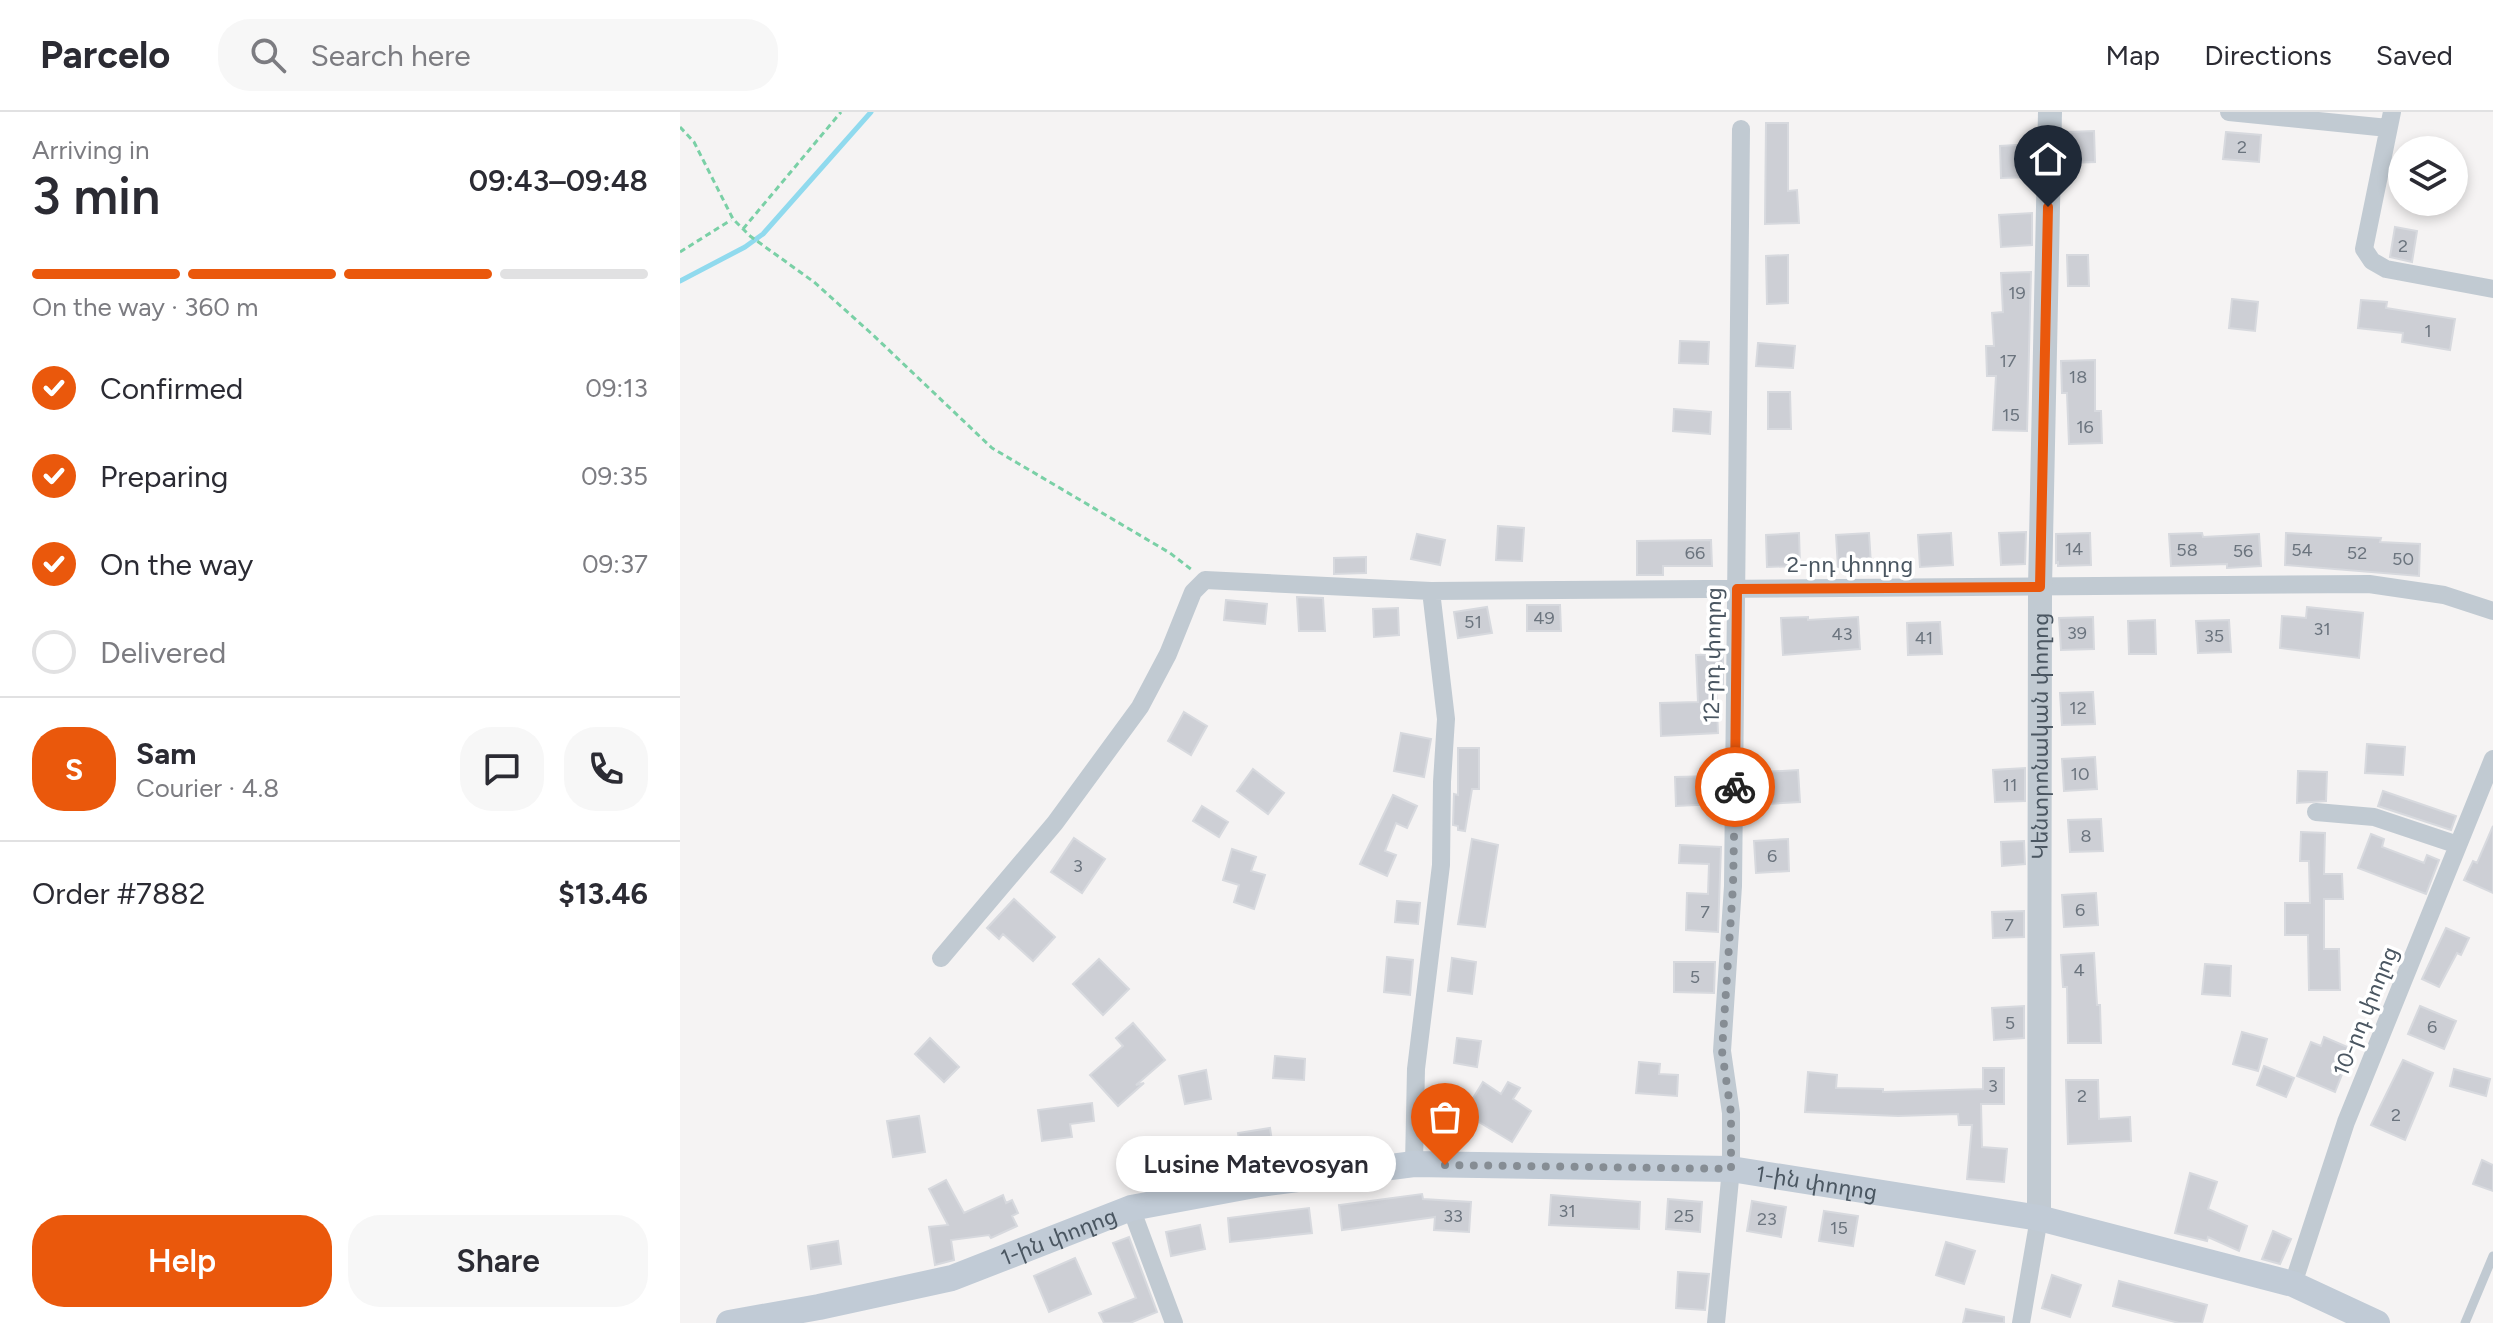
<!DOCTYPE html>
<html lang="en">
<head>
<meta charset="utf-8">
<style>
	:root { --surface:#fff; --page:#f7f7f7; --text:#2b2b33; --muted:#7c7c81; --line:#e1e1e2; --accent:#ea580c }
	body { margin:0; font-family:Figtree,"Noto Sans Armenian",sans-serif; background:var(--page); color:var(--text); height:100vh; display:flex; flex-direction:column; font-size:30px; white-space:nowrap }
	* { box-sizing:border-box; margin:0 }
	p { font-size:26px; color:var(--muted) }
	.icon { flex:none; width:44px; height:44px; fill:none; stroke:currentColor; stroke-width:2; stroke-linecap:round; stroke-linejoin:round }
	.map { position:relative; flex:1; overflow:hidden }
	.details { display:flex; flex-direction:column; background:var(--surface); width:680px }
	.details>* { flex:none }
	.tools { position:absolute; left:1708px; top:24px; display:grid; gap:16px }
	.tools a { display:grid; place-items:center; width:80px; height:80px; border-radius:50%; background:var(--surface); box-shadow:0 4px 12px #0003; font-size:40px }
	.pin { position:absolute; display:grid; place-items:center; width:68px; height:68px; color:#fff; margin:-82px -34px; border-radius:50% 50% 50% 0; rotate:-45deg; box-shadow:0 0 8px #0007 }
	.pin .icon { rotate:45deg }
	.courier { position:absolute; display:grid; place-items:center; width:80px; height:80px; margin:-40px; border:6px solid #ea580c; border-radius:50%; background:#fff; color:#222; box-shadow:0 2px 10px #0007 }
	.bubble { position:absolute; height:56px; border-radius:28px; background:var(--surface); box-shadow:0 4px 12px #0003; font-size:26px; font-weight:600; line-height:56px; text-align:center }
	.summary em { font-style:normal; font-weight:600 }
	.summary div { display:flex; flex-direction:column-reverse }
	.summary { display:flex; align-items:center; justify-content:space-between; height:136px; padding:0 32px }
	h1 { font-size:52px; font-weight:600; line-height:60px }
	.bar { display:grid; grid-template-columns:repeat(4,1fr); gap:12px 8px; align-content:center; height:96px; padding:0 32px }
	.bar i { height:10px; border-radius:6px; background:var(--line) }
	.bar .on { background:var(--accent) }
	.bar p { grid-column:span 4 }
	.line { display:flex; align-items:center; gap:20px; padding:0 32px; border-top:2px solid var(--line) }
	.line div { flex:1 }
	.round { display:grid; place-items:center; flex:none; width:84px; height:84px; border-radius:32px; background:var(--page) }
	ol { padding:0 32px; list-style:none }
	li { display:flex; align-items:center; gap:24px; height:88px }
	li p { margin-inline-start:auto }
	li .icon { padding:8px; border-radius:50%; background:var(--accent); color:#fff; stroke-width:4 }
	li:last-child { color:var(--muted) }
	li i { width:44px; height:44px; border:4px solid var(--line); border-radius:50% }
	.button { display:flex; gap:16px; margin-top:auto; padding:16px 32px }
	.button a { flex:1; height:92px; border-radius:32px; background:var(--accent); color:#fff; font-size:32px; font-weight:600; line-height:92px; text-align:center }
	.button a+a { background:var(--page); color:var(--text) }
	header { display:flex; align-items:center; gap:48px; box-sizing:border-box; height:112px; padding:0 40px; background:var(--surface); border-bottom:2px solid var(--line) }
	header strong { font-size:38px }
	nav { display:flex; gap:44px; margin-inline-start:auto; font-size:28px }
	.search { width:560px; height:72px; background:var(--page); display:flex; align-items:center; gap:20px; box-sizing:border-box; padding:0 28px; border-radius:32px; color:var(--muted); font-size:30px }
	main { display:flex; flex:1; min-height:0 }
	.map>svg:first-child { display:block }
	.lines { fill:none; stroke-linecap:round; stroke-linejoin:round }
	.stream { stroke:#90daee; stroke-width:5 }
	.building { fill:#cdcfd5; stroke:#d7d9de; stroke-width:2 }
	.path { stroke:#7ad0a6; stroke-width:3; stroke-dasharray:6 4; stroke-linecap:butt }
	.service { stroke:#c1cad2; stroke-width:9 }
	.minor { stroke:#c1cad2; stroke-width:18 }
	.tertiary { stroke:#c1cad2; stroke-width:24 }
	.secondary { stroke:#c1cbd6; stroke-width:26 }
	.done { stroke:#868d94; stroke-width:8; stroke-dasharray:0 14.4 }
	.route { stroke:#ea580c; stroke-width:10 }
	.labels { text-anchor:middle; stroke-width:7; stroke-linejoin:round; paint-order:stroke }
	.number-label { font-size:18px; fill:#6b747e }
	.street-label { font-size:22px; fill:#4a5661; stroke:#fff }
</style>
</head>
<body>
<header>
<strong>Parcelo</strong>
<div class="search"><svg class="icon" aria-label="search" viewBox="0 0 24 24"><circle cx="10" cy="10" r="6"/><path d="M15 15l6 6"/></svg>Search here</div>
<nav><a>Map</a><a>Directions</a><a>Saved</a></nav>
</header>
<main>
<section class="details">
<div class="summary"><div><h1>3 min</h1><p>Arriving in</p></div><em>09:43–09:48</em></div>
<div class="bar"><i class="on"></i><i class="on"></i><i class="on"></i><i></i><p>On the way · 360 m</p></div>
<ol>
<li><svg class="icon" aria-label="check" viewBox="0 0 24 24"><path d="M5 12l5 5 9-10"/></svg>Confirmed<p>09:13</p></li>
<li><svg class="icon" aria-label="check" viewBox="0 0 24 24"><path d="M5 12l5 5 9-10"/></svg>Preparing<p>09:35</p></li>
<li><svg class="icon" aria-label="check" viewBox="0 0 24 24"><path d="M5 12l5 5 9-10"/></svg>On the way<p>09:37</p></li>
<li><i></i>Delivered</li>
</ol>
<div class="line" style="height:144px"><b class="round" style="background:var(--accent);color:#fff">S</b><div><b>Sam</b><p>Courier · 4.8</p></div><a class="round"><svg class="icon" aria-label="chat" viewBox="0 0 24 24"><path d="M4 5h16v11H9l-5 4z"/></svg></a><a class="round"><svg class="icon" aria-label="phone" viewBox="0 0 24 24"><path d="M5 4h4l2 5-3 2q2 4 5 5l2-3 5 2v4C11 20 4 13 5 4z"/></svg></a></div>
<div class="line" style="height:104px"><div>Order #7882</div><b>$13.46</b></div>
<div class="button"><a>Help</a><a>Share</a></div>
</section>
<div class="map">
<svg width="1813" height="1211" viewBox="0 0 1813 1211">
	<rect width="100%" height="100%" fill="#f5f3f3"/>
	<g class="lines">
		<path class="stream" d="M 0,169 L 65,135 L 83,122 L 191,0"/>
	</g>
	<path class="building" d="M 1086,11 L 1108,11 L 1108,79 L 1117,78 L 1119,111 L 1085,112 Z
		M 1414,19 L 1415,50 L 1389,51 L 1387,20 Z
		M 1546,20 L 1581,23 L 1579,50 L 1543,47 Z
		M 1353,32 L 1354,65 L 1321,66 L 1320,34 Z
		M 1352,101 L 1352,133 L 1321,135 L 1319,103 Z
		M 1715,115 L 1737,119 L 1732,150 L 1710,145 Z
		M 1108,143 L 1108,191 L 1087,192 L 1086,144 Z
		M 1387,143 L 1408,143 L 1409,174 L 1388,174 Z
		M 1351,160 L 1347,319 L 1313,318 L 1316,264 L 1307,264 L 1306,234 L 1314,234 L 1312,201 L 1323,200 L 1321,161 Z
		M 1552,187 L 1578,190 L 1575,219 L 1549,216 Z
		M 1681,188 L 1707,190 L 1706,196 L 1775,207 L 1770,238 L 1722,230 L 1723,221 L 1678,216 Z
		M 1000,229 L 1029,230 L 1028,252 L 999,251 Z
		M 1078,231 L 1115,234 L 1113,256 L 1076,254 Z
		M 1415,248 L 1415,299 L 1421,299 L 1422,331 L 1389,332 L 1387,281 L 1382,281 L 1381,249 Z
		M 1088,280 L 1110,280 L 1111,317 L 1088,317 Z
		M 994,297 L 1031,300 L 1030,322 L 993,319 Z
		M 818,414 L 844,416 L 842,449 L 816,448 Z
		M 1346,420 L 1345,452 L 1321,453 L 1319,421 Z
		M 1119,421 L 1120,454 L 1087,455 L 1086,423 Z
		M 1189,421 L 1191,453 L 1158,455 L 1156,423 Z
		M 1271,421 L 1273,453 L 1240,455 L 1238,423 Z
		M 1410,421 L 1411,453 L 1378,454 L 1378,450 L 1376,451 L 1376,422 Z
		M 1522,421 L 1523,425 L 1579,422 L 1581,454 L 1547,456 L 1547,452 L 1491,454 L 1489,422 Z
		M 1606,421 L 1701,426 L 1700,430 L 1740,432 L 1739,464 L 1605,453 Z
		M 737,422 L 765,428 L 760,453 L 731,447 Z
		M 1031,428 L 1032,454 L 983,454 L 983,463 L 957,463 L 957,429 Z
		M 686,445 L 686,461 L 654,462 L 654,446 Z
		M 617,485 L 643,486 L 645,519 L 619,519 Z
		M 546,488 L 587,492 L 585,512 L 544,508 Z
		M 847,493 L 880,493 L 881,519 L 847,519 Z
		M 807,495 L 812,521 L 778,526 L 774,500 Z
		M 1627,495 L 1683,501 L 1679,546 L 1600,536 L 1602,504 L 1626,506 Z
		M 718,496 L 719,523 L 694,525 L 693,497 Z
		M 1128,505 L 1128,508 L 1178,505 L 1180,537 L 1103,543 L 1101,506 Z
		M 1413,505 L 1414,537 L 1381,538 L 1379,506 Z
		M 1475,508 L 1476,542 L 1449,542 L 1448,509 Z
		M 1549,508 L 1551,540 L 1518,541 L 1516,509 Z
		M 1260,510 L 1262,542 L 1228,543 L 1227,511 Z
		M 1043,542 L 1043,574 L 1036,574 L 1038,621 L 981,624 L 980,591 L 1018,590 L 1016,543 Z
		M 1413,580 L 1415,612 L 1382,613 L 1380,581 Z
		M 504,600 L 527,614 L 511,643 L 488,629 Z
		M 721,621 L 751,627 L 744,665 L 714,659 Z
		M 1687,632 L 1725,635 L 1723,663 L 1685,661 Z
		M 778,636 L 799,636 L 799,677 L 792,677 L 785,719 L 778,718 L 778,714 L 773,713 L 774,682 L 778,683 Z
		M 1415,645 L 1417,677 L 1384,679 L 1382,647 Z
		M 1345,656 L 1345,689 L 1315,690 L 1313,658 Z
		M 573,657 L 604,681 L 588,702 L 557,679 Z
		M 1118,658 L 1120,690 L 1087,692 L 1085,660 Z
		M 1618,659 L 1647,660 L 1646,689 L 1617,691 Z
		M 1037,664 L 1038,692 L 996,694 L 995,665 Z
		M 1703,679 L 1776,704 L 1771,718 L 1698,694 Z
		M 713,683 L 737,694 L 727,716 L 716,711 L 705,739 L 716,743 L 707,764 L 680,752 Z
		M 522,694 L 548,710 L 539,725 L 513,709 Z
		M 1421,707 L 1423,739 L 1390,740 L 1388,708 Z
		M 1813,714 L 1813,781 L 1784,768 L 1793,749 L 1797,751 Z
		M 1621,720 L 1645,721 L 1644,762 L 1662,762 L 1663,787 L 1644,787 L 1644,837 L 1659,837 L 1660,878 L 1629,878 L 1628,823 L 1605,823 L 1605,791 L 1630,791 L 1629,749 L 1620,749 Z
		M 1691,722 L 1704,727 L 1702,735 L 1744,751 L 1747,743 L 1759,748 L 1746,782 L 1678,756 Z
		M 394,726 L 425,747 L 402,781 L 371,760 Z
		M 792,727 L 818,733 L 805,815 L 778,812 Z
		M 1108,727 L 1109,759 L 1076,761 L 1074,729 Z
		M 1344,729 L 1345,752 L 1322,754 L 1321,730 Z
		M 1000,733 L 1041,735 L 1038,820 L 1006,818 L 1007,781 L 1028,782 L 1029,752 L 999,751 Z
		M 552,737 L 576,745 L 571,759 L 585,763 L 574,797 L 554,790 L 559,773 L 543,768 Z
		M 1416,781 L 1418,813 L 1384,815 L 1382,783 Z
		M 334,787 L 375,825 L 353,849 L 323,822 L 319,827 L 307,816 Z
		M 717,789 L 740,791 L 738,812 L 715,810 Z
		M 1344,799 L 1344,825 L 1313,826 L 1312,800 Z
		M 1766,816 L 1789,826 L 1781,843 L 1777,841 L 1759,875 L 1742,867 Z
		M 1414,841 L 1417,893 L 1420,893 L 1421,931 L 1388,931 L 1387,875 L 1383,875 L 1381,843 Z
		M 707,845 L 733,848 L 730,883 L 704,880 Z
		M 772,846 L 796,850 L 792,882 L 768,879 Z
		M 419,847 L 449,877 L 423,903 L 393,872 Z
		M 994,850 L 1035,850 L 1034,881 L 994,880 Z
		M 1525,852 L 1551,854 L 1550,884 L 1522,882 Z
		M 1344,894 L 1344,926 L 1314,928 L 1312,896 Z
		M 1740,894 L 1776,909 L 1764,937 L 1728,922 Z
		M 453,911 L 485,948 L 456,973 L 464,971 L 438,994 L 410,963 L 443,934 L 436,926 Z
		M 1562,920 L 1587,927 L 1578,959 L 1553,952 Z
		M 1644,925 L 1672,937 L 1655,980 L 1617,964 L 1631,930 L 1641,934 Z
		M 250,926 L 279,955 L 264,970 L 235,942 Z
		M 777,926 L 801,929 L 797,955 L 774,951 Z
		M 595,944 L 625,947 L 624,968 L 593,966 Z
		M 1723,948 L 1753,961 L 1725,1028 L 1691,1013 Z
		M 959,950 L 980,952 L 979,962 L 998,963 L 997,984 L 956,981 Z
		M 1584,954 L 1614,966 L 1606,985 L 1577,973 Z
		M 1303,956 L 1324,956 L 1324,992 L 1301,992 L 1302,1035 L 1327,1037 L 1324,1070 L 1287,1067 L 1292,1013 L 1279,1013 L 1278,1002 L 1218,1004 L 1125,1000 L 1128,960 L 1157,963 L 1156,976 L 1203,977 L 1203,980 L 1303,977 Z
		M 1774,957 L 1810,967 L 1806,984 L 1770,974 Z
		M 526,958 L 531,987 L 505,992 L 499,964 Z
		M 1386,968 L 1418,968 L 1419,1007 L 1450,1005 L 1451,1029 L 1388,1032 Z
		M 803,970 L 821,982 L 828,970 L 840,976 L 833,987 L 851,999 L 832,1030 L 784,1001 Z
		M 412,991 L 414,1009 L 390,1012 L 392,1025 L 362,1029 L 358,998 Z
		M 239,1004 L 245,1040 L 213,1045 L 207,1009 Z
		M 590,1016 L 594,1043 L 562,1048 L 558,1021 Z
		M 484,1035 L 487,1073 L 461,1076 L 458,1037 Z
		M 1802,1048 L 1813,1053 L 1813,1079 L 1793,1072 Z
		M 1510,1061 L 1537,1070 L 1528,1097 L 1567,1114 L 1559,1139 L 1528,1125 L 1527,1129 L 1495,1121 Z
		M 266,1068 L 284,1101 L 323,1083 L 326,1091 L 332,1088 L 338,1101 L 332,1104 L 337,1114 L 311,1126 L 309,1123 L 271,1128 L 274,1148 L 255,1153 L 249,1115 L 268,1113 L 249,1077 Z
		M 742,1082 L 743,1087 L 791,1090 L 789,1120 L 754,1118 L 755,1105 L 662,1118 L 659,1093 Z
		M 871,1083 L 960,1090 L 959,1117 L 869,1113 Z
		M 988,1087 L 1022,1090 L 1020,1120 L 986,1117 Z
		M 1072,1089 L 1106,1095 L 1101,1125 L 1067,1119 Z
		M 629,1096 L 632,1121 L 550,1130 L 548,1106 Z
		M 1144,1099 L 1178,1104 L 1173,1134 L 1139,1129 Z
		M 520,1113 L 525,1137 L 491,1144 L 486,1120 Z
		M 1593,1119 L 1611,1127 L 1600,1152 L 1582,1147 Z
		M 449,1125 L 477,1200 L 450,1211 L 424,1211 L 419,1201 L 456,1186 L 433,1131 Z
		M 158,1129 L 161,1152 L 131,1157 L 128,1134 Z
		M 1266,1130 L 1295,1139 L 1284,1172 L 1256,1163 Z
		M 395,1146 L 411,1182 L 369,1200 L 354,1164 Z
		M 998,1160 L 1029,1162 L 1025,1198 L 996,1196 Z
		M 1372,1163 L 1401,1173 L 1390,1205 L 1362,1196 Z
		M 1439,1169 L 1527,1193 L 1522,1211 L 1499,1211 L 1433,1194 Z
		M 1286,1197 L 1324,1205 L 1324,1211 L 1283,1211 Z"/>
	<g class="lines">
		<path class="path" d="M 0,15 L 14,30 L 53,107 L 70,124 L 134,170 L 193,223 L 312,336 L 490,441 L 512,458
			M 63,117 L 161,0
			M 0,140 L 51,108"/>
		<path class="service" d="M 1785,1211 L 1813,1144"/>
		<path class="minor" d="M 1549,0 L 1708,16
			M 1712,0 L 1684,137 L 1692,149 L 1706,157 L 1813,177
			M 1636,700 L 1694,705 L 1778,733
			M 261,846 L 375,711 L 460,595 L 488,542 L 513,480 L 525,468 L 751,479 L 1689,472 L 1764,483 L 1813,499
			M 734,1052 L 736,957 L 761,753 L 762,670 L 766,607 L 751,479
			M 451,1096 L 494,1211
			M 1613,1172 L 1666,1010 L 1813,647
			M 1036,1211 L 1051,1057 L 1051,1001 L 1042,939 L 1053,774 L 1061,17
			M 1341,1211 L 1359,1106"/>
		<path class="tertiary" id="s1" d="M 1359,1106 L 1360,475 L 1370,0"/>
		<path class="secondary" id="s2" d="M 49,1211 L 139,1195 L 272,1166 L 451,1096 L 580,1072 L 734,1052 L 1051,1057 L 1359,1106 L 1613,1172 L 1697,1211"/>
	</g>
	<g class="lines">
		<path class="done" d="M 765,1053 L 1051,1057 L 1051,1001 L 1042,939 L 1053,774 L 1055,675"/>
		<path class="route" d="M 1055,675 L 1057,477 L 1360,475 L 1368,95"/>
	</g>
	<g class="labels">
		<g class="number-label">
			<text x="1562" y="41">2</text>
			<text x="1723" y="140">2</text>
			<text x="1337" y="187">19</text>
			<text x="1748" y="225">1</text>
			<text x="1328" y="255">17</text>
			<text x="1398" y="271">18</text>
			<text x="1331" y="309">15</text>
			<text x="1405" y="321">16</text>
			<text x="1394" y="443">14</text>
			<text x="1507" y="444">58</text>
			<text x="1622" y="444">54</text>
			<text x="1563" y="445">56</text>
			<text x="1015" y="447">66</text>
			<text x="1677" y="447">52</text>
			<text x="1723" y="453">50</text>
			<text x="864" y="512">49</text>
			<text x="793" y="516">51</text>
			<text x="1642" y="523">31</text>
			<text x="1397" y="527">39</text>
			<text x="1162" y="528">43</text>
			<text x="1534" y="530">35</text>
			<text x="1244" y="532">41</text>
			<text x="1398" y="602">12</text>
			<text x="1400" y="668">10</text>
			<text x="1330" y="679">11</text>
			<text x="1406" y="730">8</text>
			<text x="1092" y="750">6</text>
			<text x="398" y="760">3</text>
			<text x="1400" y="804">6</text>
			<text x="1025" y="806">7</text>
			<text x="1329" y="819">7</text>
			<text x="1399" y="864">4</text>
			<text x="1015" y="871">5</text>
			<text x="1330" y="917">5</text>
			<text x="1752" y="921">6</text>
			<text x="1313" y="980">3</text>
			<text x="1402" y="990">2</text>
			<text x="1716" y="1009">2</text>
			<text x="887" y="1105">31</text>
			<text x="773" y="1110">33</text>
			<text x="1004" y="1110">25</text>
			<text x="1087" y="1113">23</text>
			<text x="1159" y="1122">15</text>
		</g>
		<g class="street-label">
			<text x="1170" y="460">2-րդ փողոց</text>
			<text transform="translate(1032 543) rotate(-89)" y="8">12-րդ փողոց</text>
			<text dy="8" stroke="none"><textPath href="#s1" startOffset="482">Կենտրոնական փողոց</textPath></text>
			<text transform="translate(1685 899) rotate(-68)" y="8">10-րդ փողոց</text>
			<text dy="8" stroke="none"><textPath href="#s2" startOffset="1110">1-ին փողոց</textPath></text>
			<text dy="8" stroke="none"><textPath href="#s2" startOffset="342">1-ին փողոց</textPath></text>
		</g>
	</g>
</svg>
<div class="tools">
<a><svg class="icon" aria-label="layers" viewBox="0 0 24 24"><path d="M12 4l9 5-9 5-9-5zM3 14l9 5 9-5"/></svg></a>
</div>
<div class="pin" style="left:765px;top:1053px;background:#ea580c"><svg class="icon" aria-label="bag" viewBox="0 0 24 24"><path d="M5 8h14l-1 12H6zM9 8a3 3 0 0 1 6 0"/></svg></div>
<div class="pin" style="left:1368px;top:95px;background:#1f2937"><svg class="icon" aria-label="home" viewBox="0 0 24 24"><path d="M3 11l9-7 9 7M6 9v11h12V9"/></svg></div>
<div class="courier" style="left:1055px;top:675px"><svg class="icon" aria-label="bike" viewBox="0 0 24 24"><circle cx="6" cy="16" r="4"/><circle cx="18" cy="16" r="4"/><path d="M6 16l4-8h5l3 8M10 8l3 8H6M13 5h3"/></svg></div>
<div class="bubble" style="left:436px;top:1024px;width:280px">Lusine Matevosyan</div>
</div>
</main>
</body>
</html>
